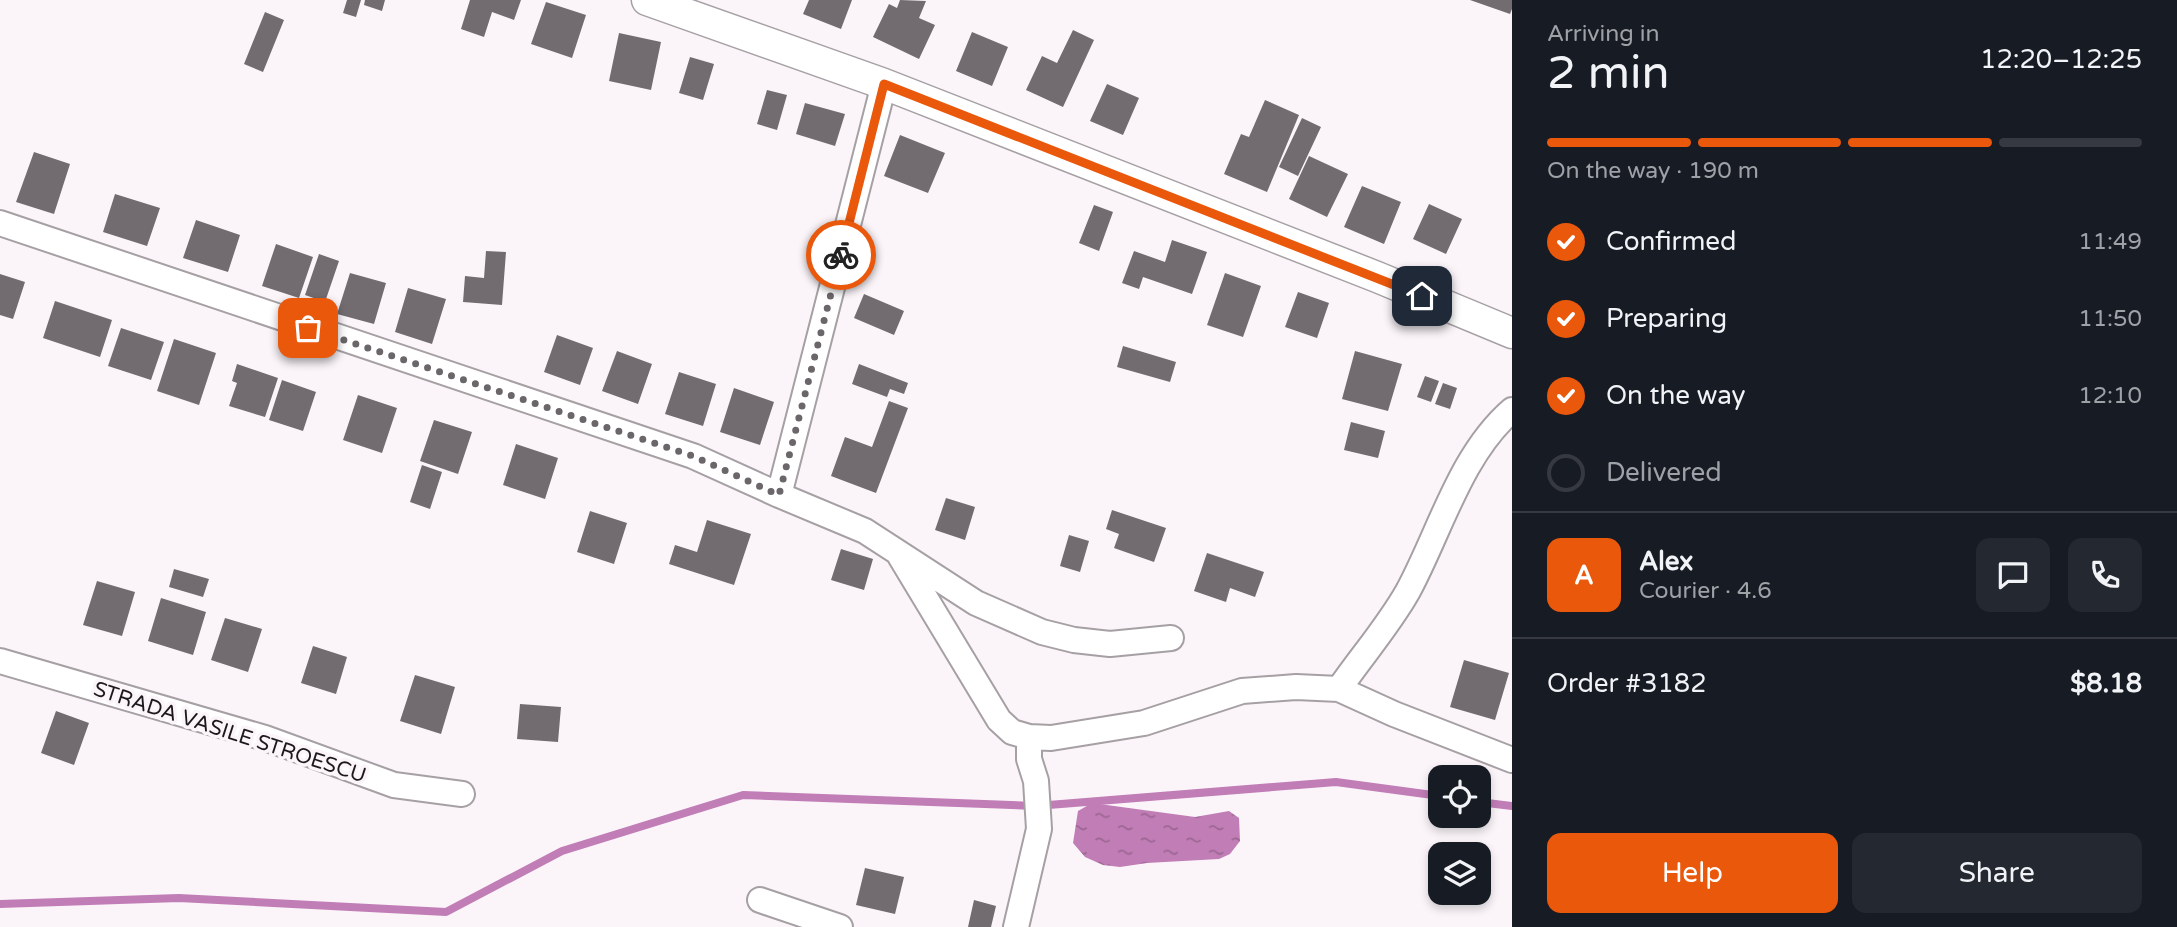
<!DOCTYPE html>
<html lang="en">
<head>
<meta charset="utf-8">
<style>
	:root { --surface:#171b24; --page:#242831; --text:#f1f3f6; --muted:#9ea1a6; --line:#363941; --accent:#ea580c }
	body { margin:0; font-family:"Varela Round",sans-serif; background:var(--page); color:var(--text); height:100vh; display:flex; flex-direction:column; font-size:26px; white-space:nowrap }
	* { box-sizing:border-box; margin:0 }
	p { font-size:23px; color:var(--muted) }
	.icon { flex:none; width:38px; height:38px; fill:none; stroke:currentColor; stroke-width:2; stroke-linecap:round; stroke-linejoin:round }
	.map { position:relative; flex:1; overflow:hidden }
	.sheet { display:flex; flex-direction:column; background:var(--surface); width:665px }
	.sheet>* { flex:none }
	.buttons { position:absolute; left:1428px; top:765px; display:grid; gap:14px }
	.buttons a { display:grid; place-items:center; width:63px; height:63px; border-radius:14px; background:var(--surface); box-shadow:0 4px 10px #0003; font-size:35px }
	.pin { position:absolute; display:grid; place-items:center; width:60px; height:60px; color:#fff; margin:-30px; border-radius:14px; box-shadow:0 4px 10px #0006 }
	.courier { position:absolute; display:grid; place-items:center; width:70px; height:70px; margin:-35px; border:5px solid #ea580c; border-radius:50%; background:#fff; color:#222; box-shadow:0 2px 9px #0007 }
	.overview em { font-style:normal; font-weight:600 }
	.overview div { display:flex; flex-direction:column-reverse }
	.overview { display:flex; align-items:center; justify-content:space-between; height:119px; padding:0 35px }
	h1 { font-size:46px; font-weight:600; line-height:52px }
	.bar { display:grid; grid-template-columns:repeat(4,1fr); gap:10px 7px; align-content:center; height:84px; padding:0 35px }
	.bar i { height:9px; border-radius:5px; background:var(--line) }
	.bar .selected { background:var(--accent) }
	.bar p { grid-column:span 4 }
	.line { display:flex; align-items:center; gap:18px; padding:0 35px; border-top:2px solid var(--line) }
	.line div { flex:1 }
	.round { display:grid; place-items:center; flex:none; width:74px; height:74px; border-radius:14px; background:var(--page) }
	ol { padding:0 35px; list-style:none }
	li { display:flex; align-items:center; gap:21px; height:77px }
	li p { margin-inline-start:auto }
	li .icon { padding:7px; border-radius:50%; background:var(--accent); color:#fff; stroke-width:4 }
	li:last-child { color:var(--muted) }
	li i { width:38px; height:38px; border:4px solid var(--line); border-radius:50% }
	.primary-button { display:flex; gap:14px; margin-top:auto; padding:14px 35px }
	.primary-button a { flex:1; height:80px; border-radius:14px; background:var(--accent); color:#fff; font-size:28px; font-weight:600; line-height:80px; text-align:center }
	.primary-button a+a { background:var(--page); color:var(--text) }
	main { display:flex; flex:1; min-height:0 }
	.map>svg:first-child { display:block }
	.water { fill:url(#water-ripples) }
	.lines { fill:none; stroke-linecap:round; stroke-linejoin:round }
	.stream { stroke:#c17db6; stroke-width:8 }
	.building { fill:#726c71 }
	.minor-casing { stroke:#a6a0a5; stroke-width:28 }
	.tertiary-casing { stroke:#a6a0a5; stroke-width:33 }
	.minor { stroke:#fff; stroke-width:24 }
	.tertiary { stroke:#fff; stroke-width:30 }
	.done { stroke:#6a6669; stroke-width:7; stroke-dasharray:0 12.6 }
	.route { stroke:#ea580c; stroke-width:9 }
	.labels { text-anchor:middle; stroke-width:7; stroke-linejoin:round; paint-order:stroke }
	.street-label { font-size:21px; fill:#1c191b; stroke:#fbf5fa }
</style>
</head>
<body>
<main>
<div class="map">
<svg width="1512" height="927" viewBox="0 0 1512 927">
	<defs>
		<pattern id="water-ripples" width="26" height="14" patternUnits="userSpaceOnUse" patternTransform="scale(1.75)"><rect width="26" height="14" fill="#c17db6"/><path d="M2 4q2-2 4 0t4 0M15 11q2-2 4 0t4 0" fill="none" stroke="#9c6693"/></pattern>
	</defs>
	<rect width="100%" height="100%" fill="#fbf5fa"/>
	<path class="water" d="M 1092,803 L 1195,817 L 1229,811 L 1239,818 L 1240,841 L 1230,854 L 1219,859 L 1147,863 L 1120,867 L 1103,865 L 1085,857 L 1073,843 L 1078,811 Z"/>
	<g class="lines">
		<path class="stream" d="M 1479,802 L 1512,806
			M 0,904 L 179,898 L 446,912 L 562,851 L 743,795 L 1036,806 L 1336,782 L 1440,796"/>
	</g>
	<path class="building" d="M 347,0 L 361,0 L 356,17 L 343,13 Z
		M 365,0 L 385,0 L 382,11 L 364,5 Z
		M 470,0 L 521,0 L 514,20 L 492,12 L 484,37 L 461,29 Z
		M 809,0 L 852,0 L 841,29 L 803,14 Z
		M 900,0 L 926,1 L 919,18 L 935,25 L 919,59 L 873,37 L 889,4 L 897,8 Z
		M 1470,0 L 1512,0 L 1512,9 L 1510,14 Z
		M 546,2 L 586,15 L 572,58 L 531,44 Z
		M 265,12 L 284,20 L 263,72 L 244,64 Z
		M 1073,30 L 1094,40 L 1063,107 L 1026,90 L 1042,56 L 1057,63 Z
		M 972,32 L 1008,47 L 992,86 L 956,71 Z
		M 619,33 L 661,42 L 651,90 L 609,81 Z
		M 690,57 L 714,64 L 703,100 L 679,93 Z
		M 1107,84 L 1139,98 L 1123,135 L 1090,121 Z
		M 767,90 L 787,95 L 777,130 L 757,124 Z
		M 1265,100 L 1299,115 L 1267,192 L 1224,174 L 1241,134 L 1249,137 Z
		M 805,103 L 845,114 L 835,146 L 796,134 Z
		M 1302,118 L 1321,127 L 1298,176 L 1279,167 Z
		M 900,135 L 945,153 L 928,193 L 884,176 Z
		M 34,152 L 70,164 L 54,214 L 16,202 Z
		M 1309,156 L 1348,174 L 1327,217 L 1289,199 Z
		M 1362,186 L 1401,202 L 1384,244 L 1344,227 Z
		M 115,194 L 160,208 L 147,246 L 103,232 Z
		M 1429,204 L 1462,219 L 1446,254 L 1413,239 Z
		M 1094,205 L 1113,212 L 1099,251 L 1079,243 Z
		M 196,220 L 240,235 L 228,272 L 183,258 Z
		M 1172,240 L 1207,252 L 1192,294 L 1143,277 L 1139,289 L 1122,283 L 1134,251 L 1165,262 Z
		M 276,244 L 313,257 L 299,298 L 262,286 Z
		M 486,251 L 506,252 L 502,305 L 463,302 L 465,276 L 484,278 Z
		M 319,254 L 339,261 L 325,302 L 305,295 Z
		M 350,273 L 386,283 L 374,324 L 337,314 Z
		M 1225,273 L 1261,286 L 1243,337 L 1207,325 Z
		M 0,274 L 25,282 L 13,319 L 0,315 Z
		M 408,288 L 446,299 L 432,344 L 395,332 Z
		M 1298,292 L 1329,303 L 1317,338 L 1285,327 Z
		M 864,294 L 904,311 L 894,335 L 854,318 Z
		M 55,301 L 112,320 L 100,357 L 43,338 Z
		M 121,328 L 164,342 L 151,380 L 108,366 Z
		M 557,335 L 593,348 L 580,385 L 544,372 Z
		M 174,339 L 216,353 L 199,405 L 157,391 Z
		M 1123,346 L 1176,362 L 1170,382 L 1117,367 Z
		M 617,351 L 652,364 L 638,404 L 602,391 Z
		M 1355,351 L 1402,364 L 1388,411 L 1342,399 Z
		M 237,364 L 278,378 L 265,417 L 229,406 L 237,383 L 232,381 Z
		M 859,364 L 908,383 L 904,394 L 890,389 L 887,397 L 852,384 Z
		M 679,372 L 716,384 L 703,426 L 665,414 Z
		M 1425,376 L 1439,381 L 1431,402 L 1417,397 Z
		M 282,380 L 316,392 L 303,431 L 269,420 Z
		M 1443,383 L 1457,388 L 1450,409 L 1435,404 Z
		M 734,388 L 774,402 L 760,445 L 720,432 Z
		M 358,395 L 397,408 L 382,453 L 343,440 Z
		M 889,401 L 908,408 L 876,493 L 831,476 L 845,437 L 872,447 Z
		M 434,420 L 472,432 L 458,474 L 420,461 Z
		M 1351,422 L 1385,431 L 1378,458 L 1344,450 Z
		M 516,444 L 558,458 L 545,499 L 503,485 Z
		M 422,465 L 442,472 L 430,509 L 410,502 Z
		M 946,498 L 975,507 L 965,540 L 935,530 Z
		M 1112,510 L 1166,528 L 1154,562 L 1114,548 L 1119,534 L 1106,529 Z
		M 590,511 L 627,523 L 614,564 L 577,552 Z
		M 707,520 L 751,534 L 734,585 L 669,564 L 675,545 L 697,552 Z
		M 1069,535 L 1089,541 L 1080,572 L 1060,566 Z
		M 841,549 L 873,559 L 864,590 L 831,580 Z
		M 1207,553 L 1264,572 L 1255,597 L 1230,588 L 1226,602 L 1194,591 Z
		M 174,569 L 209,579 L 203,597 L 169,587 Z
		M 97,581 L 135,592 L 122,636 L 83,625 Z
		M 161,598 L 206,612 L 193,655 L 148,641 Z
		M 225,618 L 262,629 L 248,672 L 211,660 Z
		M 313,646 L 347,657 L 336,694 L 301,683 Z
		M 1464,660 L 1509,673 L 1495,720 L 1450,707 Z
		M 415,675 L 455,687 L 441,734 L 400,721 Z
		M 520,704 L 561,707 L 558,742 L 517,739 Z
		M 56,711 L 89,723 L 74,765 L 41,753 Z
		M 865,868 L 904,877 L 895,914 L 856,905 Z
		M 974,900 L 996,906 L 991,927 L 968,927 Z"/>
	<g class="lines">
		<defs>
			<path id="minor" d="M 0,223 L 693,456 L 779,495 L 865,531 L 976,603 L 1042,632 L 1074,640 L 1110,644 L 1171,638
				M 779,495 L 884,84
				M 900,556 L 999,720 L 1012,732 L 1029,737 L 1051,738 L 1144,723 L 1242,691 L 1296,687 L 1339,689 L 1394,714 L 1512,760
				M 0,661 L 265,738 L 394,785 L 462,794
				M 1339,689 C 1361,657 1389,625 1408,591 C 1440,532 1460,455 1512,410
				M 760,900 L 840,927
				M 1016,927 L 1039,829 L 1036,781 L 1029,759 L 1029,737"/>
			<path id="tertiary" d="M 647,0 L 884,84 L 1377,277 L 1512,333"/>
		</defs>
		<use href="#minor" class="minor-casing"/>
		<use href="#tertiary" class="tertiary-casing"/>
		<use href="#minor" class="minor"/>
		<use href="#tertiary" class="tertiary"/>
	</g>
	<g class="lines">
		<path class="done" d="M 308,328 L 693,456 L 779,495 L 841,255"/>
		<path class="route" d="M 841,255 L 884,84 L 1422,296"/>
	</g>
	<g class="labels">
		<g class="street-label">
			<text transform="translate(230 732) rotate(18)" y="7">STRADA VASILE STROESCU</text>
		</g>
	</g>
</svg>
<div class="buttons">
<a><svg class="icon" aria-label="locate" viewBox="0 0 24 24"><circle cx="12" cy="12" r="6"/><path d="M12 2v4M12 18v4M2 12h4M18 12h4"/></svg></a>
<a><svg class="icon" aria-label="layers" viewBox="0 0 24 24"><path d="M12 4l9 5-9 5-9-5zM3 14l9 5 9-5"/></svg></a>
</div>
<div class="pin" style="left:308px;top:328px;background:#ea580c"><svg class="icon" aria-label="bag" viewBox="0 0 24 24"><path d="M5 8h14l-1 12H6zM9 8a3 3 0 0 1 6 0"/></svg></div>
<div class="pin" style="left:1422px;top:296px;background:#1f2937"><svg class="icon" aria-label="home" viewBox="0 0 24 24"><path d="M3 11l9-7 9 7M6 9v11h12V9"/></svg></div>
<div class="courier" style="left:841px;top:255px"><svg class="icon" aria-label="bike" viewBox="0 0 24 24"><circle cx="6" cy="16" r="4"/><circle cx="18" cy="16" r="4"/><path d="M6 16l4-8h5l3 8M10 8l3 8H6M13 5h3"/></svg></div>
</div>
<section class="sheet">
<div class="overview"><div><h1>2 min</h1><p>Arriving in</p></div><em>12:20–12:25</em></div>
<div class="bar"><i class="selected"></i><i class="selected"></i><i class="selected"></i><i></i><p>On the way · 190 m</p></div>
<ol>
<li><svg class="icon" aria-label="check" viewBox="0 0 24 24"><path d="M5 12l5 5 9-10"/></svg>Confirmed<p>11:49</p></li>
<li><svg class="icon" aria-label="check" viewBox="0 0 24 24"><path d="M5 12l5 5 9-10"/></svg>Preparing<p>11:50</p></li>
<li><svg class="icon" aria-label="check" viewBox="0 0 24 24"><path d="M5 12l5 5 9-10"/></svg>On the way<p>12:10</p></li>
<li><i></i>Delivered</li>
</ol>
<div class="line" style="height:126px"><b class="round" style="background:var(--accent);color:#fff">A</b><div><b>Alex</b><p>Courier · 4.6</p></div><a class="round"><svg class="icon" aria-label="chat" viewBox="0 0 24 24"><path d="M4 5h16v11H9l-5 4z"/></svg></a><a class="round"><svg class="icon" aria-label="phone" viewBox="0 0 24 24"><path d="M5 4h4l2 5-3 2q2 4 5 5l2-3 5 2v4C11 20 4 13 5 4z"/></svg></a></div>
<div class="line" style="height:91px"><div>Order #3182</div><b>$8.18</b></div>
<div class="primary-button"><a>Help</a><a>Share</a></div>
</section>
</main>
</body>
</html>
